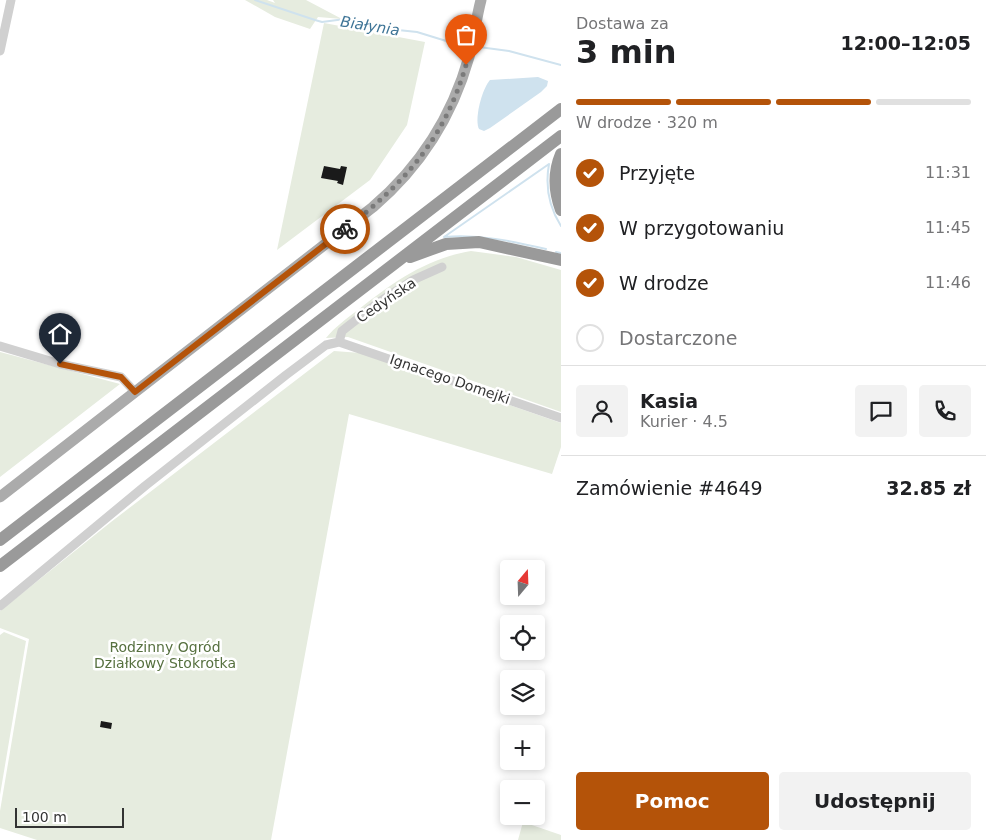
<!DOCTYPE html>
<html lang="pl">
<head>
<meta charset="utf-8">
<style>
	:root { --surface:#fff; --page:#f2f2f2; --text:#202124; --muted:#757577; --line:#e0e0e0; --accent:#b45309 }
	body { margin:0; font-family:"DejaVu Sans",sans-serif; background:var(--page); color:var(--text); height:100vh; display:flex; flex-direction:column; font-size:19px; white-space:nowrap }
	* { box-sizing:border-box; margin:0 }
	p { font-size:16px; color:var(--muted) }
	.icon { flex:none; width:28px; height:28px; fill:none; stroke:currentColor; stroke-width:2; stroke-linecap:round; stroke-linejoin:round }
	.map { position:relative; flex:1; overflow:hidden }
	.sheet { display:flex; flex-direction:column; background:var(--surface); width:425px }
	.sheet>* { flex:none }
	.needle { width:32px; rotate:19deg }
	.buttons { position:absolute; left:500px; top:560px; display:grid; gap:10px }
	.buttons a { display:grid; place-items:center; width:45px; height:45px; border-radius:5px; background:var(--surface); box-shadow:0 2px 8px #0003; font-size:25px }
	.scale { position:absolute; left:15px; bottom:12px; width:109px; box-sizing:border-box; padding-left:5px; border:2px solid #333; border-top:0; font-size:14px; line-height:18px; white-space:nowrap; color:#333; -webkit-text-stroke:4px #fff; paint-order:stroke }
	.pin { position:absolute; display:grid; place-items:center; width:42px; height:42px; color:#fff; margin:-51px -21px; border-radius:50% 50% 50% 0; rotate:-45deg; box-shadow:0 0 5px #0007 }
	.pin .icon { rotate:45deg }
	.courier { position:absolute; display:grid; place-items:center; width:50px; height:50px; margin:-25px; border:4px solid #b45309; border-radius:50%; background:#fff; color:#222; box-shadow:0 1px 6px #0007 }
	.headline em { font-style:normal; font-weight:700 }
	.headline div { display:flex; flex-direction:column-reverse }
	.headline { display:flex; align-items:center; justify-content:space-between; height:85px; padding:0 15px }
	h1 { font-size:32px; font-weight:700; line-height:38px }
	.bar { display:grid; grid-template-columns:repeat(4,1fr); gap:8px 5px; align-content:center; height:60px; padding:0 15px }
	.bar i { height:6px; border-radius:4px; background:var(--line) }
	.bar .selected { background:var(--accent) }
	.bar p { grid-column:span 4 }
	.line { display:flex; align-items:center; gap:12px; padding:0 15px; border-top:1px solid var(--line) }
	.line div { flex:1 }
	.round { display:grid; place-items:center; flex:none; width:52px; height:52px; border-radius:5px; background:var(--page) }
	ol { padding:0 15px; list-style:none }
	li { display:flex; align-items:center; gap:15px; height:55px }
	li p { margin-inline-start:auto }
	li .icon { padding:5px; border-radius:50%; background:var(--accent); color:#fff; stroke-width:4 }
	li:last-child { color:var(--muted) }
	li i { width:28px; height:28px; border:2px solid var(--line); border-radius:50% }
	.action { display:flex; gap:10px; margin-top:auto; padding:10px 15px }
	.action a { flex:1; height:58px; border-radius:5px; background:var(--accent); color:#fff; font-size:20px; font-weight:700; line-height:58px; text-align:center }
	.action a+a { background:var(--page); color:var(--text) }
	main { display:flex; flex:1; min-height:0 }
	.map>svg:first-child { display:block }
	.green { fill:#e6ecdf }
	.water { fill:#cfe2ee }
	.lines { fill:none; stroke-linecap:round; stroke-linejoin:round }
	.stream { stroke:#cfe2ee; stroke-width:2 }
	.building { fill:#1a1a1a }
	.minor { stroke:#d0d0d0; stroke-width:9 }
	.major { stroke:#ababab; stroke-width:11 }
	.highway { stroke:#9a9a9a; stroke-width:12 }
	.done { stroke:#7a7a7a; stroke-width:5; stroke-dasharray:0 9 }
	.route { stroke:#b45309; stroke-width:6 }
	.labels { text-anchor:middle; stroke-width:5; stroke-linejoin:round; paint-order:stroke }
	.street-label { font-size:14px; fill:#333; stroke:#fff }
	.park-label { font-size:14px; fill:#56703f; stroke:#fff }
	.water-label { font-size:15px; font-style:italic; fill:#3f7597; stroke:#fff }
</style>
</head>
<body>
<main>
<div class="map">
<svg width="561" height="840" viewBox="0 0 561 840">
	<rect width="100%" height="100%" fill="#fff"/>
	<path class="green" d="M 245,0 L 267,0 L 275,3 L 273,0 L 306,0 L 342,19 L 318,17 L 310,29 L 275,17 Z
		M 324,23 L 425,42 L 407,125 L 370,180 L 277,250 Z
		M 471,251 L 516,257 L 561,270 L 561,412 L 348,337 L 326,338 C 335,327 347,318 358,310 C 392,283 427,258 471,251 Z
		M 334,351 L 361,353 L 561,423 L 561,447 L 552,474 L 349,414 L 271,840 L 37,840 L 0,828 L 0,811 L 29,639 L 0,628 L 0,611 L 111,522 Z
		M 0,352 L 120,384 L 0,477 Z
		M 4,632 L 26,641 L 0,795 L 0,635 Z
		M 523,822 L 561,835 L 561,840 L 518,840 Z"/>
	<path class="water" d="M 538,77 L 548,81 L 547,86 L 541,92 L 490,128 L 484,131 L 479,129 C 474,119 482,89 490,80 Z"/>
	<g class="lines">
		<path class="stream" d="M 255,0 L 315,20 L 322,22 L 345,19 L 379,28 L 417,32 L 456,44
			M 479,47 L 509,51 L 561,65
			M 549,164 C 545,186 549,207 561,226
			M 546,249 C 511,241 480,234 444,237 L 549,164
			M 556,252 L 561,253"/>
	</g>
	<path class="building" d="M 324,166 L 340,169 L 341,166 L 347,167 L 343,185 L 337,183 L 338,181 L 321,178 Z
		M 101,721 L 112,723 L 111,729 L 100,727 Z"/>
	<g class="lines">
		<path class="minor" d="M 0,51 L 11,0
			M 339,342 L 561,418
			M 339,342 L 342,331 L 379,302 L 413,280 L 442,267
			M 0,346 L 60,364 L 121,377 L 135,392
			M 0,606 L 145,486 L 286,375 L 326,345 L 339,342"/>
		<path class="major" d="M 0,497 L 373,207 C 421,166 452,117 469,57 C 474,38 476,19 481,0"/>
		<path class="highway" d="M 561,154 C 553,173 554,191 561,210
			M 410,257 L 446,244 L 479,242 L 561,260
			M 0,540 L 561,109
			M 0,566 L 561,136"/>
	</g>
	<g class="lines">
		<path class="done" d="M 345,229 C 405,183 445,138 466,65"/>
		<path class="route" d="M 60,364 L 121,377 L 135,392 L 345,229"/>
	</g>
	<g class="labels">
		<g class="street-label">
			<text transform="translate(386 300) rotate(-34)" y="5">Cedyńska</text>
			<text transform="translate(450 379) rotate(19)" y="5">Ignacego Domejki</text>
		</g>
		<g class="park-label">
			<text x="165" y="652">Rodzinny Ogród<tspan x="165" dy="16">Działkowy Stokrotka</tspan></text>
		</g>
		<g class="water-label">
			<text transform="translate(370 26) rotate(9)" y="5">Białynia</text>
		</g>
	</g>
</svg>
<div class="buttons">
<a><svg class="needle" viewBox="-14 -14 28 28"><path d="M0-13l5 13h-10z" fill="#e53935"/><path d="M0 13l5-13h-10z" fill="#757577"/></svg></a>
<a><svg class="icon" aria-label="locate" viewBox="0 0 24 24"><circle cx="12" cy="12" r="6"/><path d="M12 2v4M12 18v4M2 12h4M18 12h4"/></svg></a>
<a><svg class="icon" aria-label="layers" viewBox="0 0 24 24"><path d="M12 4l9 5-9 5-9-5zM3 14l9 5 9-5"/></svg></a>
<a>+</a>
<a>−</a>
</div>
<div class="scale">100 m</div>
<div class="pin" style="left:466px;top:65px;background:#ea580c"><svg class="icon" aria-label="bag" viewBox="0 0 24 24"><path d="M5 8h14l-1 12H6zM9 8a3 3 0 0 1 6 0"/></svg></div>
<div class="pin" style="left:60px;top:364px;background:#1f2937"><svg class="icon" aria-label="home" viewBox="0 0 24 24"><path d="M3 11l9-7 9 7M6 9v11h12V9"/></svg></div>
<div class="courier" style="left:345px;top:229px"><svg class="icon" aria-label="bike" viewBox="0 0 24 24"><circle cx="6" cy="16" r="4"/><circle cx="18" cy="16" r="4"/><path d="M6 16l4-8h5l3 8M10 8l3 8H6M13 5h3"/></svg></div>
</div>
<section class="sheet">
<div class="headline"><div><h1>3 min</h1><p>Dostawa za</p></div><em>12:00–12:05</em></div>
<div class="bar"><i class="selected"></i><i class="selected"></i><i class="selected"></i><i></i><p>W drodze · 320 m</p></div>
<ol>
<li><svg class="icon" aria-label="check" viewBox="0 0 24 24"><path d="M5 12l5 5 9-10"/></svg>Przyjęte<p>11:31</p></li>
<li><svg class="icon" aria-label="check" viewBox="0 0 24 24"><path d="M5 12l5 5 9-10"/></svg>W przygotowaniu<p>11:45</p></li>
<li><svg class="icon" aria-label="check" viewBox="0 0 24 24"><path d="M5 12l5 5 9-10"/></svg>W drodze<p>11:46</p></li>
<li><i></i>Dostarczone</li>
</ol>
<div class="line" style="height:90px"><a class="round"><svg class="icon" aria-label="person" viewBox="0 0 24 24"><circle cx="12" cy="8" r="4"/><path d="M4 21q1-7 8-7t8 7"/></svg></a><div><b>Kasia</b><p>Kurier · 4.5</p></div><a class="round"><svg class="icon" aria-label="chat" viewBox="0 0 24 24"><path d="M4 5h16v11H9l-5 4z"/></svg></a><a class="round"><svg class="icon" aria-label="phone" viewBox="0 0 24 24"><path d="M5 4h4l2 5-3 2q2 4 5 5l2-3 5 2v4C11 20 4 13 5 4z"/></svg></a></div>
<div class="line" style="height:65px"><div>Zamówienie #4649</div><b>32.85 zł</b></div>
<div class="action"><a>Pomoc</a><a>Udostępnij</a></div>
</section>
</main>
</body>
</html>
